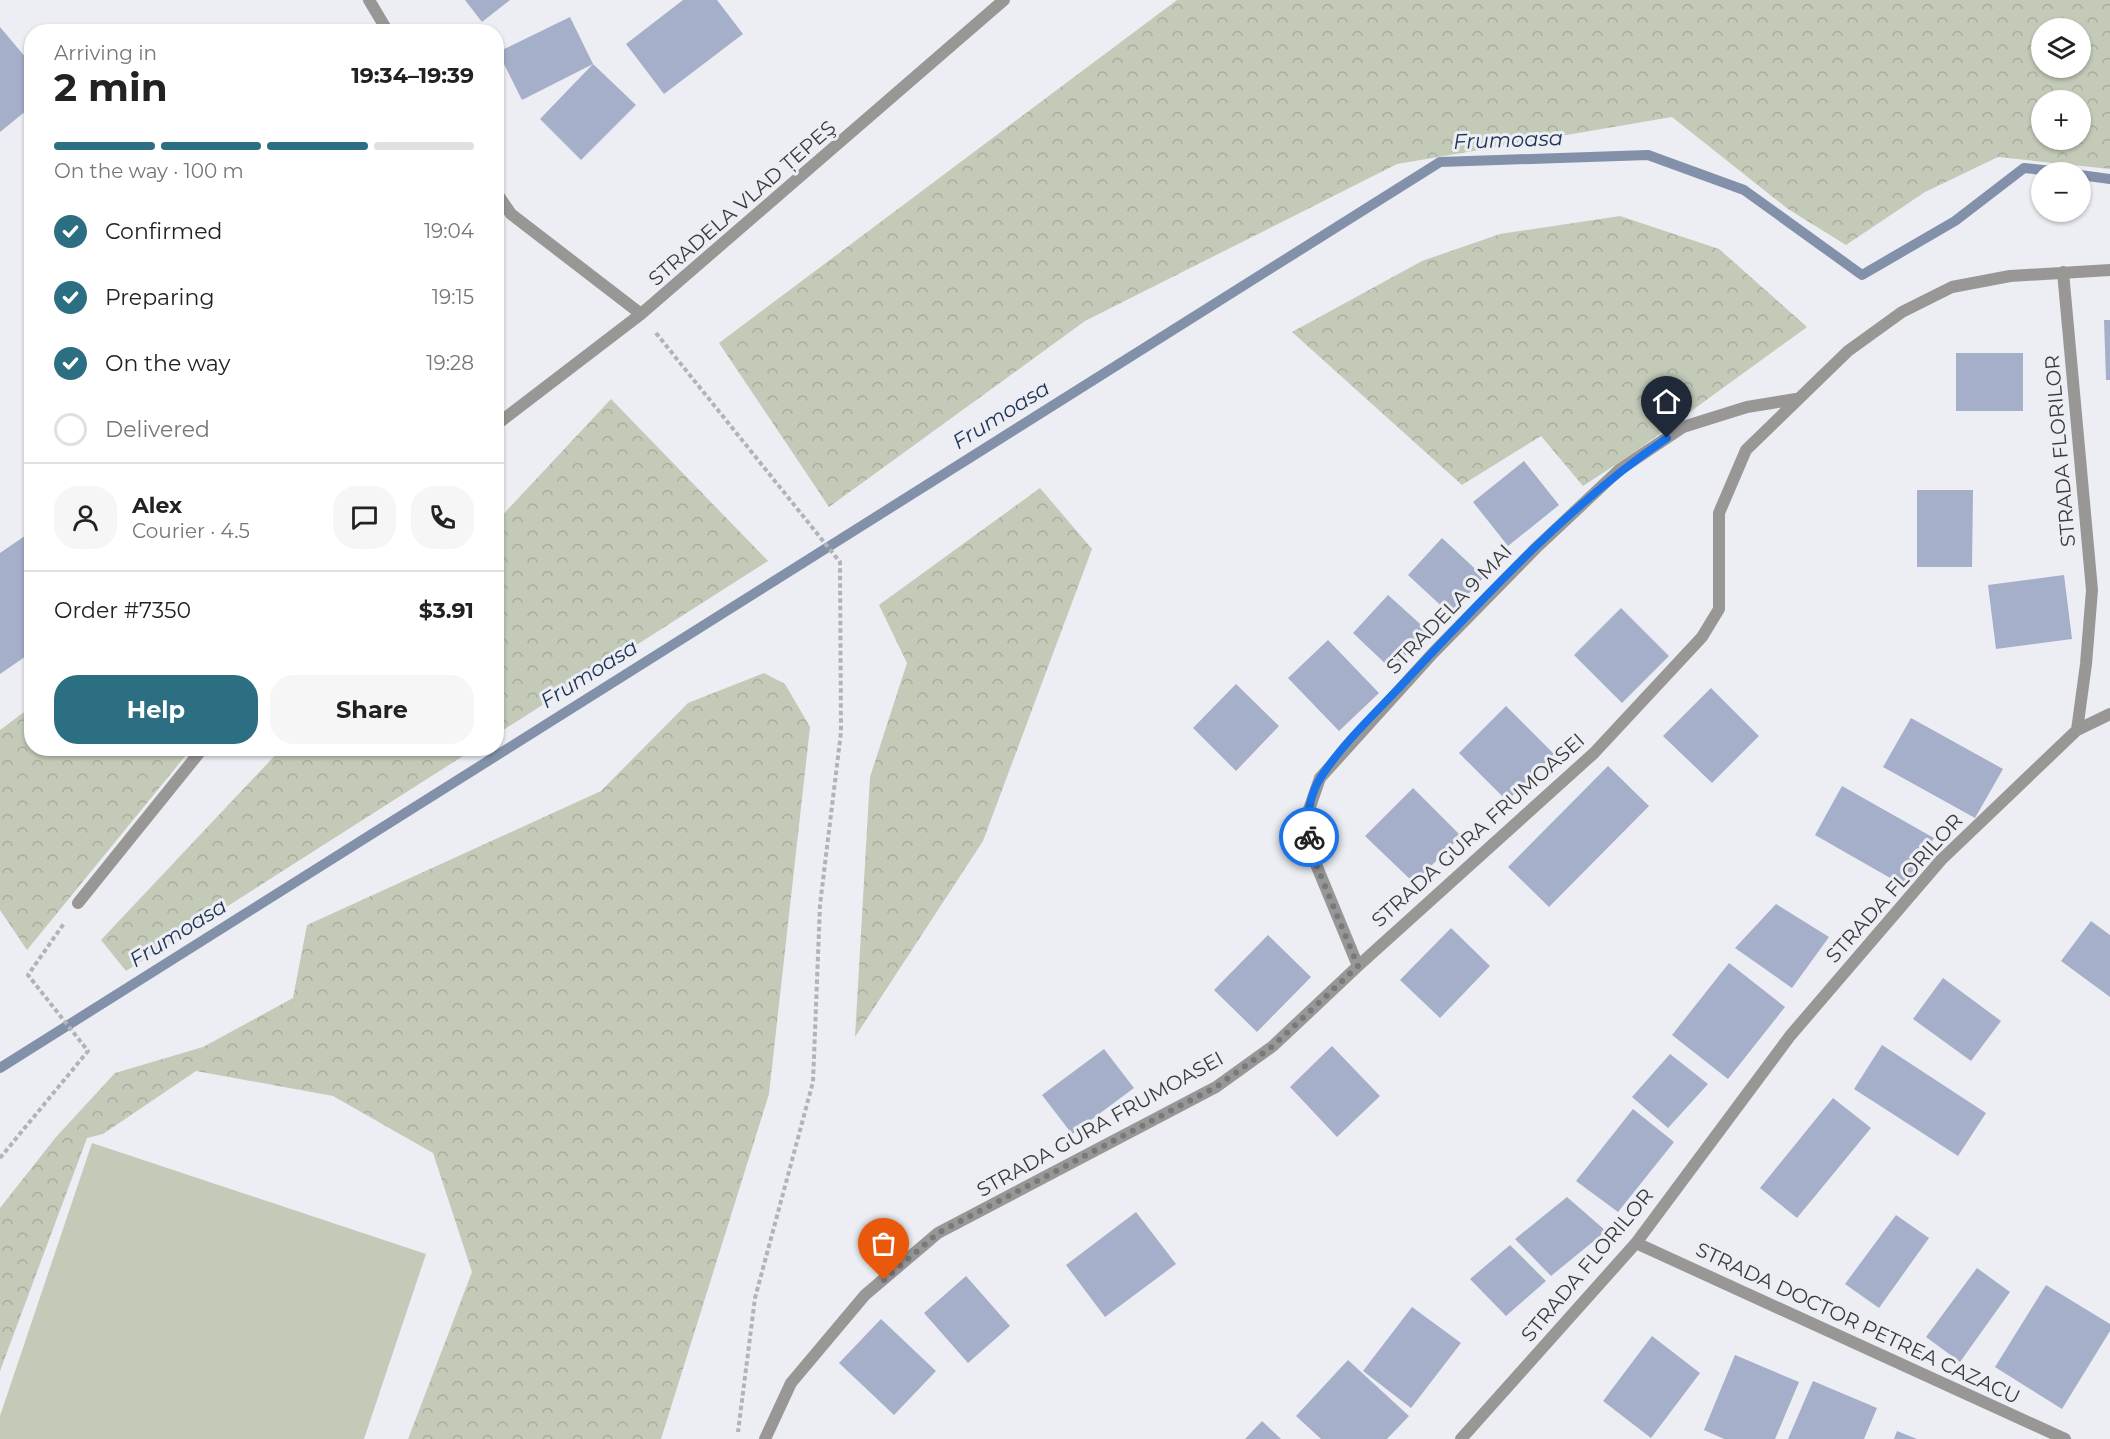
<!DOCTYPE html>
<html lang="en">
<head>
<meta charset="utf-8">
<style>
	:root { --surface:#fff; --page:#f6f6f6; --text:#222; --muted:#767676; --line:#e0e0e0; --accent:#2d6f82 }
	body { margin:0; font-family:Montserrat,sans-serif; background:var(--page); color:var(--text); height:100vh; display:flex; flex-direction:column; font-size:22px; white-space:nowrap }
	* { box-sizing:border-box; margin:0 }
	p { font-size:20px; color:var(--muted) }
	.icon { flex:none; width:33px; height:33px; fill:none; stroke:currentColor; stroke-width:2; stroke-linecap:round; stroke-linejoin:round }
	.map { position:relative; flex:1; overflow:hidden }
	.drawer { position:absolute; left:24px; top:24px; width:480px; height:732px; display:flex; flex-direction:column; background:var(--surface); border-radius:24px; box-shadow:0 2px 4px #0004 }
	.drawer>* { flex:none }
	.controls { position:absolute; left:2031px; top:18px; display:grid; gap:12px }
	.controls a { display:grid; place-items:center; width:60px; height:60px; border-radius:50%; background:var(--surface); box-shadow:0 2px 4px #0004; font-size:30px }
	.pin { position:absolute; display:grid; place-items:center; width:51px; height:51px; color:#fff; margin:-62px -26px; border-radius:50% 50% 50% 0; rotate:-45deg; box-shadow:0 0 6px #0007 }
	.pin .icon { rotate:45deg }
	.courier { position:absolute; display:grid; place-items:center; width:60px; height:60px; margin:-30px; border:4px solid #1a73e8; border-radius:50%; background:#fff; color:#222; box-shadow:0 2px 8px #0007 }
	.overview em { font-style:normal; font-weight:700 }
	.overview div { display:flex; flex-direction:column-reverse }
	.overview { display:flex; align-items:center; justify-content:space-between; height:102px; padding:0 30px }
	h1 { font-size:39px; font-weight:700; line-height:45px }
	.bar { display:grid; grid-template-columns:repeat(4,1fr); gap:9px 6px; align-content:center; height:72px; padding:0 30px }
	.bar i { height:8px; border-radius:4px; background:var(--line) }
	.bar .active { background:var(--accent) }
	.bar p { grid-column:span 4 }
	.line { display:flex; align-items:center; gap:15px; padding:0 30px; border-top:2px solid var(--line) }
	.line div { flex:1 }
	.round { display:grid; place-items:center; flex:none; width:63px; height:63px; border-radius:24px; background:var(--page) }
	ol { padding:0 30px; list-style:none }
	li { display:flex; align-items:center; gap:18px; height:66px }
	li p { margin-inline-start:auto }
	li .icon { padding:6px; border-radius:50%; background:var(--accent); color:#fff; stroke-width:4 }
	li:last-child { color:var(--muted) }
	li i { width:33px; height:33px; border:3px solid var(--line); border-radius:50% }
	.cta { display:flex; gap:12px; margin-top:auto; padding:12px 30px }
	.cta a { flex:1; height:69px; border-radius:24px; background:var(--accent); color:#fff; font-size:24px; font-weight:700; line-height:69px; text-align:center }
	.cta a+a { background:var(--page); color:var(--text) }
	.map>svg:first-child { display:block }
	.forest { fill:url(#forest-crowns); fill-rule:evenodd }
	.park { fill:#c3cab8 }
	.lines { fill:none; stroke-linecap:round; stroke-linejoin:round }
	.stream { stroke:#8291a9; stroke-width:10 }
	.building { fill:#a5afca }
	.path { stroke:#b1b3b7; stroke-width:4; stroke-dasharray:4.5 3; stroke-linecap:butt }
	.street { stroke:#999796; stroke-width:12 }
	.done { stroke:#78797c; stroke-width:6; stroke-dasharray:0 10.8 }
	.route { stroke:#1a73e8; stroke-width:8 }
	.labels { text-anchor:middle; stroke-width:6; stroke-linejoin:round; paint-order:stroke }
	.street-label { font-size:20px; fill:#393a3c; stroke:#eceef3 }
	.water-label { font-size:21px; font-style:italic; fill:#1e3358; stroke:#eceef3 }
</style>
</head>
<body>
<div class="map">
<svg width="2110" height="1439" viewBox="0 0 2110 1439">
	<defs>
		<pattern id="forest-crowns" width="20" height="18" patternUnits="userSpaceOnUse" patternTransform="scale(1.5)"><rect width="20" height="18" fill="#c3cab8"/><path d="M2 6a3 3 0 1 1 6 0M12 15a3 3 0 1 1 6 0" fill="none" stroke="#a8ae9f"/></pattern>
	</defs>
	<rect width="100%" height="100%" fill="#eceef3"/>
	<path class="forest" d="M 1177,0 L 2110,0 L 2110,169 L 1998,157 L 1925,192 L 1846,245 L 1788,209 L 1672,117 L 1397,164 L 1085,321 L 829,507 L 719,343 ZM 2080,28 L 2080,68 L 2042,68 L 2042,28 ZM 2080,100 L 2080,140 L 2042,140 L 2042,100 Z
		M 1620,216 L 1719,249 L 1807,327 L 1632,454 L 1583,486 L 1541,436 L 1462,485 L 1292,332 L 1422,261 L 1500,234 Z
		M 611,399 L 768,561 L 497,734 L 497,521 Z
		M 1040,488 L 1092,549 L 983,841 L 855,1037 L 870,777 L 907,663 L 879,605 Z
		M 764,673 L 785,684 L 810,727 L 769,1094 L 661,1439 L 408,1439 L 472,1272 L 433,1153 L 333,1096 L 196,1071 L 103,1134 L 87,1138 L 0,1371 L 0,1208 L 56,1137 L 115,1073 L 203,1047 L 293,998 L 307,925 L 601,791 L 688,703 Z
		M 31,707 L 32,748 L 191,749 L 27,950 L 0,910 L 0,730 Z
		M 282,748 L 474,749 L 126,971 L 101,940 Z"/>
	<path class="park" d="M 92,1143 L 426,1254 L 364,1439 L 0,1439 L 0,1416 Z"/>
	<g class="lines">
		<path class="stream" d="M 2080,175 L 2110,179
			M 0,1068 L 1440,162 L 1648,155 L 1744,190 L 1862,275 L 1955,221 L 2024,168 L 2061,172"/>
	</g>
	<path class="building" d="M 465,0 L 510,0 L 482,22 Z
		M 683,0 L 717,0 L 743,34 L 664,94 L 626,44 Z
		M 570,17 L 593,64 L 522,100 L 498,52 Z
		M 0,27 L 32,65 L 32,83 L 24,90 L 32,98 L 32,106 L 0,132 Z
		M 593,64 L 636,105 L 581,160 L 540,119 Z
		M 2104,320 L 2110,320 L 2110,380 L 2106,380 Z
		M 1956,353 L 2023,353 L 2023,411 L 1956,411 Z
		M 1524,461 L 1559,505 L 1508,546 L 1473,502 Z
		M 1917,490 L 1973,490 L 1972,567 L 1917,567 Z
		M 32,531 L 32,652 L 0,674 L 0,553 Z
		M 1442,538 L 1484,577 L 1450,614 L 1408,575 Z
		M 2064,575 L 2072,639 L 1996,649 L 1988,585 Z
		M 1388,595 L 1428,631 L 1392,670 L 1353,633 Z
		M 1621,608 L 1669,656 L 1622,703 L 1574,655 Z
		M 1328,640 L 1379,693 L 1339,731 L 1288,678 Z
		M 1236,684 L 1279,726 L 1236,771 L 1193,728 Z
		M 1711,688 L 1759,736 L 1712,783 L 1663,736 Z
		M 1506,706 L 1554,754 L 1507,801 L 1459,753 Z
		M 1911,718 L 2003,769 L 1975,818 L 1883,767 Z
		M 1608,766 L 1649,806 L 1549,907 L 1508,867 Z
		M 1842,786 L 1934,838 L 1906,887 L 1815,835 Z
		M 1413,788 L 1461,836 L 1414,883 L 1365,836 Z
		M 1776,904 L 1829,937 L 1792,988 L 1735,948 Z
		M 2091,921 L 2110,935 L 2110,997 L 2061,961 Z
		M 1451,928 L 1490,966 L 1440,1018 L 1400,980 Z
		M 1268,935 L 1311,977 L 1257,1032 L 1214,990 Z
		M 1729,963 L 1785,1007 L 1728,1079 L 1672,1035 Z
		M 1943,978 L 2001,1021 L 1971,1061 L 1913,1019 Z
		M 1882,1045 L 1986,1113 L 1958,1156 L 1854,1089 Z
		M 1332,1046 L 1380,1096 L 1337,1137 L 1290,1087 Z
		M 1104,1049 L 1134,1088 L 1072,1134 L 1042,1095 Z
		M 1670,1054 L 1708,1084 L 1668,1128 L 1632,1097 Z
		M 1833,1098 L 1871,1128 L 1797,1218 L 1760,1188 Z
		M 1633,1109 L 1674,1142 L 1618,1212 L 1576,1181 Z
		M 1567,1197 L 1606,1231 L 1551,1276 L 1515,1239 Z
		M 1136,1212 L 1176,1264 L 1105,1317 L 1066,1265 Z
		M 1896,1215 L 1929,1238 L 1879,1308 L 1845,1284 Z
		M 1510,1245 L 1546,1281 L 1506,1316 L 1470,1279 Z
		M 1977,1268 L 2010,1292 L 1960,1362 L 1926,1337 Z
		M 966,1276 L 1010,1326 L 968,1363 L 924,1313 Z
		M 2046,1285 L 2110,1324 L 2110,1331 L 2062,1409 L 1995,1367 Z
		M 1412,1307 L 1461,1343 L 1411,1408 L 1363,1371 Z
		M 881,1319 L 936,1371 L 894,1415 L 839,1363 Z
		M 1652,1336 L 1700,1373 L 1651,1438 L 1603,1401 Z
		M 1735,1355 L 1799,1382 L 1775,1439 L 1724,1439 L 1704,1430 Z
		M 1348,1360 L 1409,1416 L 1387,1439 L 1321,1439 L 1296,1416 Z
		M 1813,1381 L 1877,1408 L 1864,1439 L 1788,1439 Z
		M 1262,1421 L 1281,1439 L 1245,1439 Z
		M 1897,1431 L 1917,1439 L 1894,1439 Z"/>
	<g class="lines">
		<path class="path" d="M 656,333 L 840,562 L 841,732 L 820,905 L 813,1082 L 755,1298 L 738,1432
			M 0,1158 L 88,1051 L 28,975 L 65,922"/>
		<path class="street" d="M 369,0 L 388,32
			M 496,192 L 511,214 L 641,314
			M 496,425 L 641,314 L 1004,0
			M 2077,730 L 2110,714
			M 78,903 L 203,748
			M 1358,966 L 1313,857 L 1305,821 L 1320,778 L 1433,653 L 1536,548 L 1619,470 L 1683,427 L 1747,407 L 1796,399
			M 1636,1243 L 2065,1439
			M 765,1439 L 791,1383 L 865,1295 L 938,1233 L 1216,1087 L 1273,1046 L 1358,966 L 1594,753 L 1702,637 L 1719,609 L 1719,513 L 1746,450 L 1848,351 L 1902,312 L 1952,287 L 2010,276 L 2110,270
			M 1461,1439 L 1636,1243 L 1790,1036 L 1941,860 L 2077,730 L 2086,664 L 2092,590 L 2063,272"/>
	</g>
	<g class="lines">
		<path class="done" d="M 884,1280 L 938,1233 L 1216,1087 L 1273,1046 L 1358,966 L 1313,857 L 1309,837"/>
		<path class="route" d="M 1309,837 C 1305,819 1310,794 1321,777 C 1344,741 1382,707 1411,675 C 1490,591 1571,503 1667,438"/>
	</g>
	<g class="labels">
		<g class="street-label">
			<text transform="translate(742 203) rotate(-41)" y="7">STRADELA VLAD ȚEPEŞ</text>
			<text transform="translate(2060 451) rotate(-95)" y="7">STRADA FLORILOR</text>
			<text transform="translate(1449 609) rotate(-46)" y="7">STRADELA 9 MAI</text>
			<text transform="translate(1478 830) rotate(-42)" y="7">STRADA GURA FRUMOASEI</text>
			<text transform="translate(1894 888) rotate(-48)" y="7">STRADA FLORILOR</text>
			<text transform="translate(1100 1124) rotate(-29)" y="7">STRADA GURA FRUMOASEI</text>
			<text transform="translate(1587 1265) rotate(-50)" y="7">STRADA FLORILOR</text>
			<text transform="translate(1858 1323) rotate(25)" y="7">STRADA DOCTOR PETREA CAZACU</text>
		</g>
		<g class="water-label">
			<text transform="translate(1508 140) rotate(-2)" y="7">Frumoasa</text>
			<text transform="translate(1001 415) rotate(-32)" y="7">Frumoasa</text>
			<text transform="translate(589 674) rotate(-32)" y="7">Frumoasa</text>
			<text transform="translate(178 933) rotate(-32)" y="7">Frumoasa</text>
		</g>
	</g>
</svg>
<div class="controls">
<a><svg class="icon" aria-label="layers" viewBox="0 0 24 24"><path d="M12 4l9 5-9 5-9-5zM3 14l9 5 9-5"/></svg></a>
<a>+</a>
<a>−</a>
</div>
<div class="pin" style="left:884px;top:1280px;background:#ea580c"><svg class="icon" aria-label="bag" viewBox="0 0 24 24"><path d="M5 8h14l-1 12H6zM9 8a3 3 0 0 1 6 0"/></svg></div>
<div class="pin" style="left:1667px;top:438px;background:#1f2937"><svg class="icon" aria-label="home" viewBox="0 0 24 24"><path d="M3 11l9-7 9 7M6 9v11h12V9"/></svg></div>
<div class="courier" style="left:1309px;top:837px"><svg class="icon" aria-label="bike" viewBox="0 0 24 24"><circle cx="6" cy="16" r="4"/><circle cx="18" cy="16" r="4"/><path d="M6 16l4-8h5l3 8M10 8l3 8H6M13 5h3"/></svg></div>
<section class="drawer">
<div class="overview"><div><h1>2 min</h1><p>Arriving in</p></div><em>19:34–19:39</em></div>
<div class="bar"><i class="active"></i><i class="active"></i><i class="active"></i><i></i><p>On the way · 100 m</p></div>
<ol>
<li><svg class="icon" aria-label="check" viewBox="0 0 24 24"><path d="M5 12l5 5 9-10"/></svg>Confirmed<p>19:04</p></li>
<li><svg class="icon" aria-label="check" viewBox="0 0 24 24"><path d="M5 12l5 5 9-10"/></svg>Preparing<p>19:15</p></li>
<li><svg class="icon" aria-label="check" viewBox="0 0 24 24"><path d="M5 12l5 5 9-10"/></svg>On the way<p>19:28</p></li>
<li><i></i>Delivered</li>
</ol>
<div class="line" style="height:108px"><a class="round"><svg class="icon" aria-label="person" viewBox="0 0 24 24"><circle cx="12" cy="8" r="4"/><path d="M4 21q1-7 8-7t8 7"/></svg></a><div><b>Alex</b><p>Courier · 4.5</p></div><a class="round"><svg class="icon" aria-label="chat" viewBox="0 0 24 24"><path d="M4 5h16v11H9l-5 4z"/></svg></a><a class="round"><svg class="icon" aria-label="phone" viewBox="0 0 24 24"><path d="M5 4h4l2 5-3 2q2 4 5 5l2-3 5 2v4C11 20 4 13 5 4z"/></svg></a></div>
<div class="line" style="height:78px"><div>Order #7350</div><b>$3.91</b></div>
<div class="cta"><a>Help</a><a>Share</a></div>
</section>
</div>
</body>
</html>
